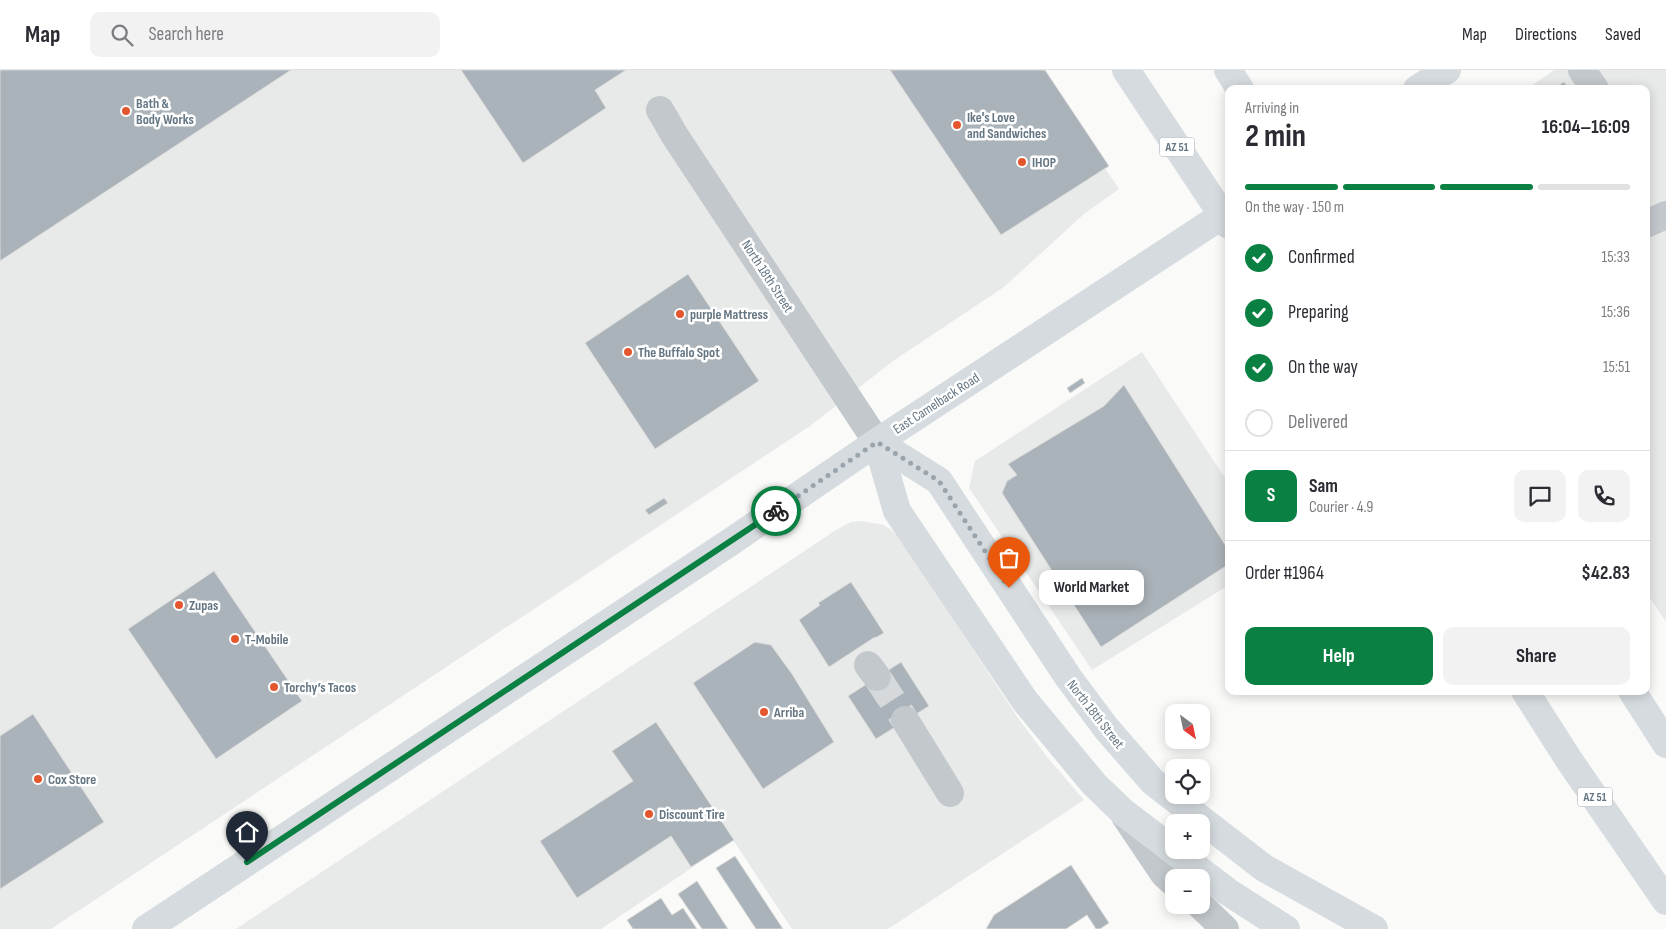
<!DOCTYPE html>
<html lang="en">
<head>
<meta charset="utf-8">
<style>
	:root { --surface:#fff; --page:#f2f2f3; --text:#2b2b33; --muted:#7c7c81; --line:#e1e1e2; --accent:#0b8043 }
	body { margin:0; font-family:"Sofia Sans Condensed",sans-serif; background:var(--page); color:var(--text); height:100vh; display:flex; flex-direction:column; font-size:19px; white-space:nowrap }
	* { box-sizing:border-box; margin:0 }
	p { font-size:16px; color:var(--muted) }
	.icon { flex:none; width:28px; height:28px; fill:none; stroke:currentColor; stroke-width:2; stroke-linecap:round; stroke-linejoin:round }
	.map { position:relative; flex:1; overflow:hidden }
	.drawer { position:absolute; left:1225px; top:15px; width:425px; height:610px; display:flex; flex-direction:column; background:var(--surface); border-radius:10px; box-shadow:0 2px 12px #0003 }
	.drawer>* { flex:none }
	.needle { width:32px; rotate:147deg }
	.controls { position:absolute; left:1165px; top:634px; display:grid; gap:10px }
	.controls a { display:grid; place-items:center; width:45px; height:45px; border-radius:10px; background:var(--surface); box-shadow:0 2px 12px #0003; font-size:25px }
	.pin { position:absolute; display:grid; place-items:center; width:42px; height:42px; color:#fff; margin:-51px -21px; border-radius:50% 50% 50% 0; rotate:-45deg; box-shadow:0 0 5px #0007 }
	.pin .icon { rotate:45deg }
	.courier { position:absolute; display:grid; place-items:center; width:50px; height:50px; margin:-25px; border:4px solid #0b8043; border-radius:50%; background:#fff; color:#222; box-shadow:0 1px 6px #0007 }
	.bubble { position:absolute; height:35px; border-radius:10px; background:var(--surface); box-shadow:0 2px 12px #0003; font-size:16px; font-weight:700; line-height:35px; text-align:center }
	.overview em { font-style:normal; font-weight:700 }
	.overview div { display:flex; flex-direction:column-reverse }
	.overview { display:flex; align-items:center; justify-content:space-between; height:85px; padding:0 20px }
	h1 { font-size:32px; font-weight:700; line-height:38px }
	.bar { display:grid; grid-template-columns:repeat(4,1fr); gap:8px 5px; align-content:center; height:60px; padding:0 20px }
	.bar i { height:6px; border-radius:4px; background:var(--line) }
	.bar .active { background:var(--accent) }
	.bar p { grid-column:span 4 }
	.line { display:flex; align-items:center; gap:12px; padding:0 20px; border-top:1px solid var(--line) }
	.line div { flex:1 }
	.round { display:grid; place-items:center; flex:none; width:52px; height:52px; border-radius:10px; background:var(--page) }
	ol { padding:0 20px; list-style:none }
	li { display:flex; align-items:center; gap:15px; height:55px }
	li p { margin-inline-start:auto }
	li .icon { padding:5px; border-radius:50%; background:var(--accent); color:#fff; stroke-width:4 }
	li:last-child { color:var(--muted) }
	li i { width:28px; height:28px; border:2px solid var(--line); border-radius:50% }
	.primary-button { display:flex; gap:10px; margin-top:auto; padding:10px 20px }
	.primary-button a { flex:1; height:58px; border-radius:10px; background:var(--accent); color:#fff; font-size:20px; font-weight:700; line-height:58px; text-align:center }
	.primary-button a+a { background:var(--page); color:var(--text) }
	header { display:flex; align-items:center; gap:30px; box-sizing:border-box; height:70px; padding:0 25px; background:var(--surface); border-bottom:1px solid var(--line) }
	header strong { font-size:24px }
	nav { display:flex; gap:28px; margin-inline-start:auto; font-size:18px }
	.search { width:350px; height:45px; background:var(--page); display:flex; align-items:center; gap:12px; box-sizing:border-box; padding:0 18px; border-radius:10px; color:var(--muted); font-size:19px }
	.map>svg:first-child { display:block }
	.built { fill:#e8e9e9 }
	.building { fill:#aab3b9; stroke:#dcdcda }
	.lines { fill:none; stroke-linecap:round; stroke-linejoin:round }
	.minor-tunnel { stroke:#d5d9db; stroke-width:28; stroke-dasharray:28 14; stroke-linecap:butt }
	.minor { stroke:#c3c8cc; stroke-width:28 }
	.major { stroke:#d6dbdf; stroke-width:28 }
	.highway { stroke:#d6dbdf; stroke-width:28 }
	.done { stroke:#99a4ac; stroke-width:5; stroke-dasharray:0 9 }
	.route { stroke:#0b8043; stroke-width:6 }
	.poi-dot { fill:#e4572e; stroke:#fff; stroke-width:2 }
	.labels { text-anchor:middle; stroke-width:5; stroke-linejoin:round; paint-order:stroke }
	.shield { fill:#fff; stroke:#939fa8; stroke-width:1 }
	.shield-label { font-size:12px; font-weight:bold; fill:#657683 }
	.poi-label { font-size:14px; font-weight:bold; fill:#657683; stroke:#fff; text-anchor:start }
	.street-label { font-size:14px; fill:#657683; stroke:#fff }
</style>
</head>
<body>
<header>
<strong>Map</strong>
<div class="search"><svg class="icon" aria-label="search" viewBox="0 0 24 24"><circle cx="10" cy="10" r="6"/><path d="M15 15l6 6"/></svg>Search here</div>
<nav><a>Map</a><a>Directions</a><a>Saved</a></nav>
</header>
<div class="map">
<svg width="1666" height="859" viewBox="0 0 1666 859">
	<rect width="100%" height="100%" fill="#fafaf8"/>
	<path class="built" d="M 0,0 L 1040,0 L 1119,119 L 1084,144 L 1004,217 L 893,291 L 810,356 L 51,859 L 0,859 Z
		M 1554,0 L 1666,0 L 1666,552 L 1646,522 L 1646,19 L 1527,19 Z
		M 1142,282 L 1229,414 L 1229,515 L 1092,600 L 969,418 L 975,391 Z
		M 861,451 L 884,455 L 894,462 L 909,482 L 1018,648 L 1047,687 L 1084,730 L 888,859 L 792,859 L 733,770 L 601,859 L 236,859 L 836,460 L 851,452 Z"/>
	<path class="building" d="M 0,0 L 291,0 L 0,191 Z
		M 461,0 L 626,0 L 595,20 L 606,38 L 523,93 Z
		M 890,0 L 1045,0 L 1109,96 L 1001,165 Z
		M 1564,12 L 1569,19 L 1553,19 Z
		M 688,204 L 759,311 L 655,379 L 585,273 Z
		M 1082,308 L 1085,313 L 1070,323 L 1067,318 Z
		M 1124,315 L 1229,481 L 1229,494 L 1101,577 L 1002,423 L 1007,411 L 1017,405 L 1008,394 L 1104,336 Z
		M 664,428 L 668,433 L 649,445 L 645,440 Z
		M 214,501 L 302,631 L 216,689 L 128,559 Z
		M 851,512 L 884,563 L 875,568 L 875,567 L 829,597 L 799,550 L 820,535 L 818,533 Z
		M 755,572 L 771,575 L 792,604 L 834,672 L 763,719 L 693,613 Z
		M 901,592 L 929,636 L 876,669 L 848,626 Z
		M 33,644 L 104,752 L 0,819 L 0,666 Z
		M 656,652 L 734,770 L 691,797 L 671,766 L 577,828 L 540,771 L 633,711 L 612,681 Z
		M 735,786 L 783,859 L 756,859 L 716,798 Z
		M 1071,795 L 1109,853 L 1100,859 L 1096,859 L 1087,845 L 1066,859 L 986,859 L 994,845 Z
		M 697,811 L 728,859 L 702,859 L 678,824 Z
		M 661,828 L 672,845 L 683,838 L 697,859 L 633,859 L 627,850 Z"/>
	<g class="lines">
		<path class="minor-tunnel" d="M 877,607 L 905,650"/>
		<path class="minor" d="M 1582,0 L 1595,19
			M 660,40 L 675,66 L 877,372
			M 1646,154 L 1666,145
			M 868,595 L 877,607
			M 905,650 L 950,723
			M 1125,746 L 1164,804 L 1174,813
			M 1200,835 L 1225,859"/>
		<path class="major" d="M 1417,19 L 1447,0
			M 877,372 L 939,411 L 1068,607 L 1106,658 L 1153,712 L 1264,798 L 1374,859
			M 877,372 L 897,441 L 1025,631 L 1094,714 L 1123,742 L 1228,822 L 1286,859
			M 146,859 L 729,473 L 877,372 L 1229,141"/>
		<path class="highway" d="M 1126,0 L 1229,155
			M 1228,0 L 1240,19
			M 1525,621 L 1569,690 L 1666,831
			M 1632,621 L 1666,674"/>
	</g>
	<g class="lines">
		<path class="done" d="M 776,441 L 877,372 L 939,411 L 1009,518"/>
		<path class="route" d="M 247,792 L 776,441"/>
	</g>
	<g class="poi-dot">
		<circle cx="126" cy="41" r="5"/>
		<circle cx="957" cy="55" r="5"/>
		<circle cx="1022" cy="92" r="5"/>
		<circle cx="680" cy="244" r="5"/>
		<circle cx="628" cy="282" r="5"/>
		<circle cx="179" cy="535" r="5"/>
		<circle cx="235" cy="569" r="5"/>
		<circle cx="274" cy="617" r="5"/>
		<circle cx="764" cy="642" r="5"/>
		<circle cx="38" cy="709" r="5"/>
		<circle cx="649" cy="744" r="5"/>
	</g>
	<g class="labels">
		<g class="shield">
			<rect x="1159.5" y="67.5" width="35" height="19" rx="4"/>
			<rect x="1577.5" y="717.5" width="35" height="19" rx="4"/>
		</g>
		<g class="shield-label">
			<text x="1177" y="81">AZ 51</text>
			<text x="1595" y="731">AZ 51</text>
		</g>
		<g class="poi-label">
			<text x="136" y="38">Bath &amp;<tspan x="136" dy="16">Body Works</tspan></text>
			<text x="967" y="52">Ike's Love<tspan x="967" dy="16">and Sandwiches</tspan></text>
			<text x="1032" y="97">IHOP</text>
			<text x="690" y="249">purple Mattress</text>
			<text x="638" y="287">The Buffalo Spot</text>
			<text x="189" y="540">Zupas</text>
			<text x="245" y="574">T-Mobile</text>
			<text x="284" y="622">Torchy’s Tacos</text>
			<text x="774" y="647">Arriba</text>
			<text x="48" y="714">Cox Store</text>
			<text x="659" y="749">Discount Tire</text>
		</g>
		<g class="street-label">
			<text transform="translate(768 206) rotate(57)" y="5">North 18th Street</text>
			<text transform="translate(936 333) rotate(-33)" y="5">East Camelback Road</text>
			<text transform="translate(1096 644) rotate(52)" y="5">North 18th Street</text>
		</g>
	</g>
</svg>
<div class="controls">
<a><svg class="needle" viewBox="-14 -14 28 28"><path d="M0-13l5 13h-10z" fill="#e53935"/><path d="M0 13l5-13h-10z" fill="#7c7c81"/></svg></a>
<a><svg class="icon" aria-label="locate" viewBox="0 0 24 24"><circle cx="12" cy="12" r="6"/><path d="M12 2v4M12 18v4M2 12h4M18 12h4"/></svg></a>
<a>+</a>
<a>−</a>
</div>
<div class="pin" style="left:1009px;top:518px;background:#ea580c"><svg class="icon" aria-label="bag" viewBox="0 0 24 24"><path d="M5 8h14l-1 12H6zM9 8a3 3 0 0 1 6 0"/></svg></div>
<div class="pin" style="left:247px;top:792px;background:#1f2937"><svg class="icon" aria-label="home" viewBox="0 0 24 24"><path d="M3 11l9-7 9 7M6 9v11h12V9"/></svg></div>
<div class="courier" style="left:776px;top:441px"><svg class="icon" aria-label="bike" viewBox="0 0 24 24"><circle cx="6" cy="16" r="4"/><circle cx="18" cy="16" r="4"/><path d="M6 16l4-8h5l3 8M10 8l3 8H6M13 5h3"/></svg></div>
<div class="bubble" style="left:1039px;top:500px;width:105px">World Market</div>
<section class="drawer">
<div class="overview"><div><h1>2 min</h1><p>Arriving in</p></div><em>16:04–16:09</em></div>
<div class="bar"><i class="active"></i><i class="active"></i><i class="active"></i><i></i><p>On the way · 150 m</p></div>
<ol>
<li><svg class="icon" aria-label="check" viewBox="0 0 24 24"><path d="M5 12l5 5 9-10"/></svg>Confirmed<p>15:33</p></li>
<li><svg class="icon" aria-label="check" viewBox="0 0 24 24"><path d="M5 12l5 5 9-10"/></svg>Preparing<p>15:36</p></li>
<li><svg class="icon" aria-label="check" viewBox="0 0 24 24"><path d="M5 12l5 5 9-10"/></svg>On the way<p>15:51</p></li>
<li><i></i>Delivered</li>
</ol>
<div class="line" style="height:90px"><b class="round" style="background:var(--accent);color:#fff">S</b><div><b>Sam</b><p>Courier · 4.9</p></div><a class="round"><svg class="icon" aria-label="chat" viewBox="0 0 24 24"><path d="M4 5h16v11H9l-5 4z"/></svg></a><a class="round"><svg class="icon" aria-label="phone" viewBox="0 0 24 24"><path d="M5 4h4l2 5-3 2q2 4 5 5l2-3 5 2v4C11 20 4 13 5 4z"/></svg></a></div>
<div class="line" style="height:65px"><div>Order #1964</div><b>$42.83</b></div>
<div class="primary-button"><a>Help</a><a>Share</a></div>
</section>
</div>
</body>
</html>
